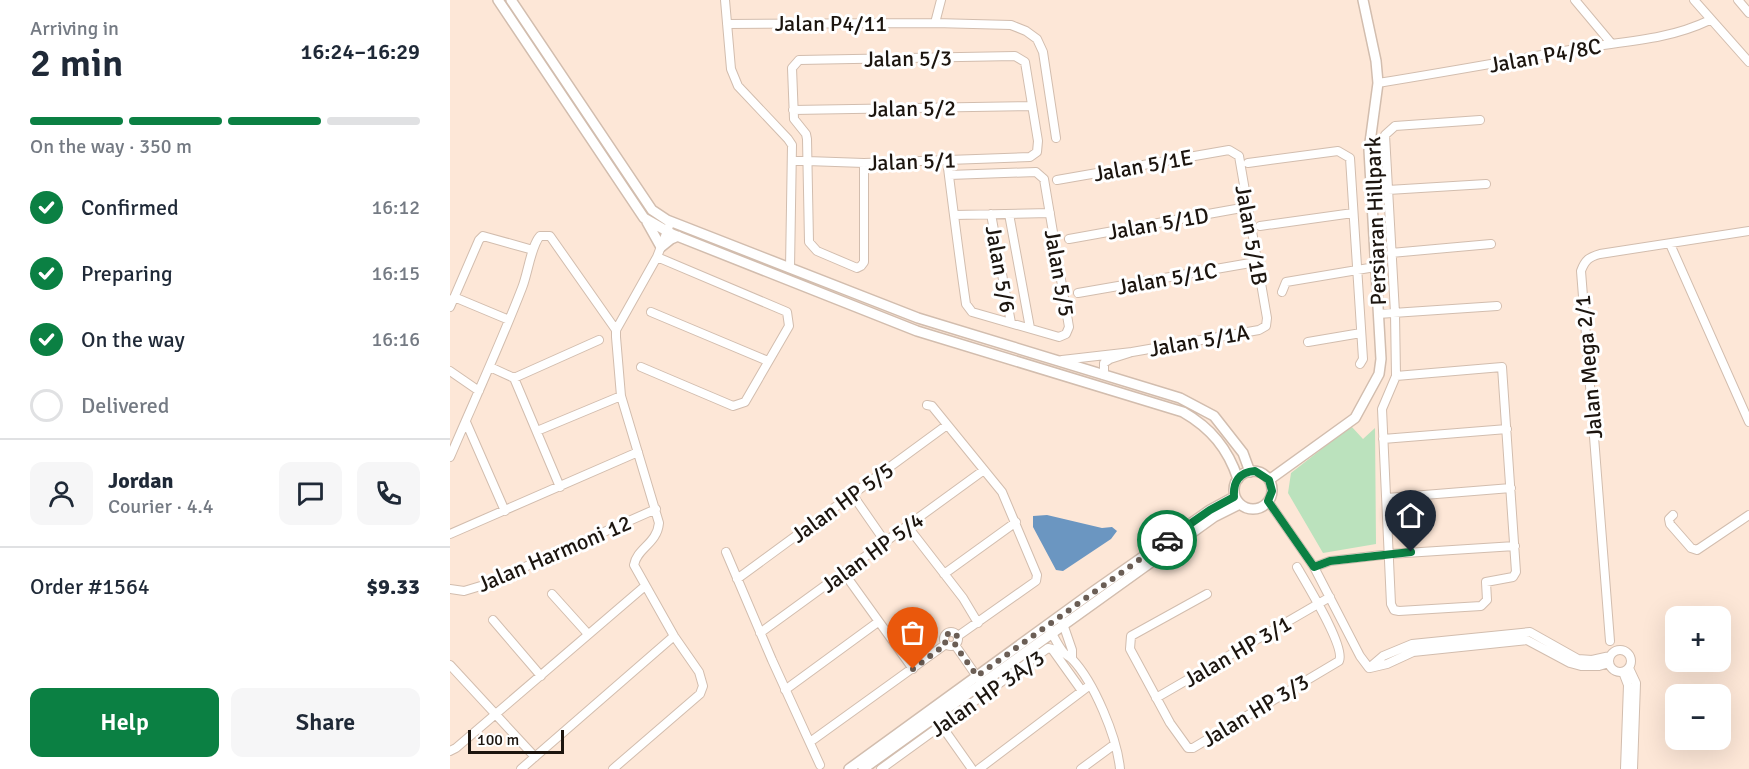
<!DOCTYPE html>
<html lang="en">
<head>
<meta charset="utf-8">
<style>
	:root { --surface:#fff; --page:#f6f6f7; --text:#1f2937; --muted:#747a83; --line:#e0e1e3; --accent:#0b8043 }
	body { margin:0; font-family:Signika,sans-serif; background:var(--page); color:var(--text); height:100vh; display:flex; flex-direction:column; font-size:22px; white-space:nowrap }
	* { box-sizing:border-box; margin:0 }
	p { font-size:20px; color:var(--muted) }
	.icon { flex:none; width:33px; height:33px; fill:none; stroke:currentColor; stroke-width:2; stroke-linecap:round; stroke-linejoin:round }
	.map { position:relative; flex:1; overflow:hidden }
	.sheet { display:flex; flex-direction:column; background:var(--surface); width:450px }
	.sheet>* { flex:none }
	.fabs { position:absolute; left:1215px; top:606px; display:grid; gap:12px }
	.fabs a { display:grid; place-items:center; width:66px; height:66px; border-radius:12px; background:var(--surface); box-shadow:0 6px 24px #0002; font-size:30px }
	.scale { position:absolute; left:18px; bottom:15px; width:96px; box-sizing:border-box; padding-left:6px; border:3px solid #1c150f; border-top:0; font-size:16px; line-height:21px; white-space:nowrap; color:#1c150f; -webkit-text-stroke:4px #fff; paint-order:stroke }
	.pin { position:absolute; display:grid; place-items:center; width:51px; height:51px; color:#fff; margin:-62px -26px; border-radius:50% 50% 50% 0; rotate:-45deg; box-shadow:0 0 6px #0007 }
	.pin .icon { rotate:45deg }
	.courier { position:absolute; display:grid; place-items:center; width:60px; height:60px; margin:-30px; border:4px solid #0b8043; border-radius:50%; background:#fff; color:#222; box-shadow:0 2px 8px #0007 }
	.head em { font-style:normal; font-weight:600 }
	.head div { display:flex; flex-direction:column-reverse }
	.head { display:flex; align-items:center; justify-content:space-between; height:102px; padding:0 30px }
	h1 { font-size:39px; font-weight:600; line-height:45px }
	.bar { display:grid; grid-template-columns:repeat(4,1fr); gap:9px 6px; align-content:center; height:72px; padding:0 30px }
	.bar i { height:8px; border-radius:4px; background:var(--line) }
	.bar .on { background:var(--accent) }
	.bar p { grid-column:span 4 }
	.line { display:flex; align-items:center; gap:15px; padding:0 30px; border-top:2px solid var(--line) }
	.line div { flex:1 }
	.round { display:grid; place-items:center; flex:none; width:63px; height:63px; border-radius:12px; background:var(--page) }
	ol { padding:0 30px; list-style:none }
	li { display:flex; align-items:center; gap:18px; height:66px }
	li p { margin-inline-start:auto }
	li .icon { padding:6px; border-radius:50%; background:var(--accent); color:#fff; stroke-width:4 }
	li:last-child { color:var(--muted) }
	li i { width:33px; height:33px; border:3px solid var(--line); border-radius:50% }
	.action { display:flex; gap:12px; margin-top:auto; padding:12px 30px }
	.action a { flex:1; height:69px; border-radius:12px; background:var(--accent); color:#fff; font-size:24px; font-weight:600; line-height:69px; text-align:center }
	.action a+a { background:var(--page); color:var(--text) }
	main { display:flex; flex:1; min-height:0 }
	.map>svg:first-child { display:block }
	.green { fill:#bbe2bd }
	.water { fill:#6b96c1 }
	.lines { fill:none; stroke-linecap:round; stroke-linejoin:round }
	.minor-casing { stroke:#d2bdae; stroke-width:10 }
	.tertiary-casing { stroke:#d2bdae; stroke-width:12 }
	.minor { stroke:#fff; stroke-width:8 }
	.tertiary { stroke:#fff; stroke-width:9 }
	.done { stroke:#6b5e55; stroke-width:6; stroke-dasharray:0 10.8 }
	.route { stroke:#0b8043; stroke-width:8 }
	.labels { text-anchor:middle; stroke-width:6; stroke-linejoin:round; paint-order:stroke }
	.street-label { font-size:22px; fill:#1c150f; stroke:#fff }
</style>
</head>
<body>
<main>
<section class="sheet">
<div class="head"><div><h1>2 min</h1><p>Arriving in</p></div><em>16:24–16:29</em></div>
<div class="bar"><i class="on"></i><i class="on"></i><i class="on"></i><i></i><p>On the way · 350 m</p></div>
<ol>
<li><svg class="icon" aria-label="check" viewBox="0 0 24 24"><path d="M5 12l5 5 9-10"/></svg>Confirmed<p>16:12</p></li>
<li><svg class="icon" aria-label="check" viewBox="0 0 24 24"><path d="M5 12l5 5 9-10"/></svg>Preparing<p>16:15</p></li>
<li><svg class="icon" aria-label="check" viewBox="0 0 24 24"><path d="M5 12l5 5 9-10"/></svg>On the way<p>16:16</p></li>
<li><i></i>Delivered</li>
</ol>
<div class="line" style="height:108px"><a class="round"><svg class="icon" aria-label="person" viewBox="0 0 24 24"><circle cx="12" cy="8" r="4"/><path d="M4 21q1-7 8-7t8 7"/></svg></a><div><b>Jordan</b><p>Courier · 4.4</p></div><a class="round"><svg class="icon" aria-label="chat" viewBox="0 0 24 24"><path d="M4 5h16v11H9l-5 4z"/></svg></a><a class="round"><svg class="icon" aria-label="phone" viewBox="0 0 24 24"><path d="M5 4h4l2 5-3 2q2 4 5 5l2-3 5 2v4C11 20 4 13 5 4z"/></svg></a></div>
<div class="line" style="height:78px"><div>Order #1564</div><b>$9.33</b></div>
<div class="action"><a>Help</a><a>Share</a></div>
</section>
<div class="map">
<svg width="1299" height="769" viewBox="0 0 1299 769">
	<rect width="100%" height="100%" fill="#fde7d7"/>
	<path class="green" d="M 901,426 L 913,439 L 925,428 L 926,544 L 873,553 L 838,493 L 841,473 Z"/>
	<path class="water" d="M 597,515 L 652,528 L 662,527 L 667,531 L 661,539 L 613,571 L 606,570 L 583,527 L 583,516 Z"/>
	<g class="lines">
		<defs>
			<path id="minor" d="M 275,0 L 281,69 L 288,86 L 338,139 L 342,145 L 340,268
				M 1125,0 L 1161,43
				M 1244,0 L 1299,62
				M 1288,0 L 1299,13
				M 485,23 L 491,0
				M 277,24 L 485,23 L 561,25 L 576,31 L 587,39 L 593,52 L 606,138
				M 928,83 C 996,72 1063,60 1131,48 C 1177,41 1218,40 1260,20
				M 343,110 L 582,106
				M 497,160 C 503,208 509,256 516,304 L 522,312 L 609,337 L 616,334 L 619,327 L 594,179 L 586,172 L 499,175
				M 343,161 L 357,161 L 414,163 L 580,157 L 587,152 L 588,141 L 575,62 L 565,56 L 349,60 L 342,68 L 344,119 L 356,134 L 357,139 L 359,242 L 367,251 L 407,268 L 411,266 L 414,262 L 414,163
				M 798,163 L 888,151 L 900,158 L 913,359 L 910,364
				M 607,180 L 779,150 L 789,156 L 817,318 L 816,326 L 809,330 L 682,352
				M 938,190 L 1036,184
				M 541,214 L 561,323
				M 559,214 L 580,328
				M 504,215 L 600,213
				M 810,226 L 903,213
				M 619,239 L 797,207
				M 1220,244 L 1299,422
				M 941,253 L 1041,244
				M 832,292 L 836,282 L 925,267
				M 628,293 L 806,262
				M 4,297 L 59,320
				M 0,307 L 29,240 L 33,236 L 83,250
				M 201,312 L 318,361
				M 928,314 L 1047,306
				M 858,342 L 911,333
				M 612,360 L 682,352 L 660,359 L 654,363 L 654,375
				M 40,367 L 64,378 L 110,487
				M 191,367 L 283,406 L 295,402 L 339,326 L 337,312 L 207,257
				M 0,371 L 29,391
				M 946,376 L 1052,367 L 1066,572 L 1063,577 L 1036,582 L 1037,600 L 1031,606 L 949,611 L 944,610 L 941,604 L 932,409 L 946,376 L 945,313 L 935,135 L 945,126 L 1030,120
				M 64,378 L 149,340
				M 477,405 L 482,406 L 552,492 L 587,575 L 586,581 L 508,636
				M 16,422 L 55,511
				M 87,431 L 171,396
				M 933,439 L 1057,429
				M 0,457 C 24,401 50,345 72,288 C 78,273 81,246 90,236 L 100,236 L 166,330
				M 402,494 L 436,543
				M 937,498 L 1061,488
				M 818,501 L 864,567 L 910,656 L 919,668
				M 1223,515 L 1219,519 L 1220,524 L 1241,548 L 1247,550 L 1299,515
				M 458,527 L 513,598 L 528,623
				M 0,534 L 188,452
				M 276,552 L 322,660 L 370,765
				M 864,567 L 880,561 L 940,554 L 1065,546
				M 394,573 L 463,669
				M 494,574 L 566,522
				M 287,579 L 497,425
				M 0,589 L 14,591 L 34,585 L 206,509
				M 102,594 L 138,634
				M 757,594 L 681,636 L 680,649 L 720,723 L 738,748 L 743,748 L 889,661 C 896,647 856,583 847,567
				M 43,620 L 91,676
				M 612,621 L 622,650 L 622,659
				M 597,625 C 603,634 607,645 614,653 C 615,654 621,658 622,659 C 644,682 667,737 670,769
				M494 639a7 7 0 1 1 14 0a7 7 0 1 1-14 0Z
				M 310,633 L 534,470
				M 1160,641 L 1131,271 C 1135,260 1139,257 1150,254 L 1299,231
				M 505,645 L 530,681
				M1159 661a11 11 0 1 1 22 0a11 11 0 1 1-22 0Z
				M 0,665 L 85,757
				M 919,668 L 933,656 L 962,644 L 1080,632 L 1128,659 L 1142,660 L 1160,656
				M 920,668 L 937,664 L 963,652 L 1077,640 L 1120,663 L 1131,666 L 1149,666 L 1159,663
				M 1179,668 L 1186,683 L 1183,769
				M 1173,672 L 1178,685 L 1175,769
				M 335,690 L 428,622
				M 706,698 L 880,597
				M 491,725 L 522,769
				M 360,742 L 496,644
				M 0,751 L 6,748 L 195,586
				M 71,769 L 224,636
				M 163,769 L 250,694 L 253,686 L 249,672 L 224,636 L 184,565 C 187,548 207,544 209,523 L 171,396 L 166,337 L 166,330 L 207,257 L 219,226
				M 431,769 L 598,648 L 602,649 L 632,691
				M 529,769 L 636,688
				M 631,769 L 665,744"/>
			<path id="tertiary" d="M 48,0 L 194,218 L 222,234 L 467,331 L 733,412 C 761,428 778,449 788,479
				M 61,0 L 202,210 L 217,220 L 468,318 L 730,398 L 764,416 L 793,453 L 800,472
				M 197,222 L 211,247 L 221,239 L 228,236
				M784 490a19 19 0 1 1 38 0a19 19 0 1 1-38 0Z
				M 819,480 L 905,418 L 929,374 L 931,359 L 919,150 L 928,83 L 926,61 L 913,0
				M 399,769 L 644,591 L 760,510 L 784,497
				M 413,769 L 764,517 L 790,504"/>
		</defs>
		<use href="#minor" class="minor-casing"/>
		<use href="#tertiary" class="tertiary-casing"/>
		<use href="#minor" class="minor"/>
		<use href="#tertiary" class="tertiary"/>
	</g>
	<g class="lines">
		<path class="done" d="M 463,669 L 496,644 L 494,640 L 495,635 L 503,632 L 509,638 L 505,645 L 527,676 L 717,540"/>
		<path class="route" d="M 717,540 L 760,510 L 784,497 C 783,482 789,472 805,471 L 819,480 L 822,491 L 818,501 L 864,567 L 880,561 L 961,552"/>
	</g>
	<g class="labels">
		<g class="street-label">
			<text x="381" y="31">Jalan P4/11</text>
			<text transform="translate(1095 55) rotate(-10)" y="8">Jalan P4/8C</text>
			<text transform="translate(458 58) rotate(-1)" y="8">Jalan 5/3</text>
			<text transform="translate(462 108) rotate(-1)" y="8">Jalan 5/2</text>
			<text transform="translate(462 161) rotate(-2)" y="8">Jalan 5/1</text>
			<text transform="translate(693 165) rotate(-10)" y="8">Jalan 5/1E</text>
			<text transform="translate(925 221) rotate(-92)" y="8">Persiaran Hillpark</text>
			<text transform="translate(708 223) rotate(-10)" y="8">Jalan 5/1D</text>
			<text transform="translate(802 235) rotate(80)" y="8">Jalan 5/1B</text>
			<text transform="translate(551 269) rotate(80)" y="8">Jalan 5/6</text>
			<text transform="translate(610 273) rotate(80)" y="8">Jalan 5/5</text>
			<text transform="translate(717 278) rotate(-10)" y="8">Jalan 5/1C</text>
			<text transform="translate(749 340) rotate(-10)" y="8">Jalan 5/1A</text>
			<text transform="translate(1138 367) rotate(-95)" y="8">Jalan Mega 2/1</text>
			<text transform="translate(392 502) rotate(-36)" y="8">Jalan HP 5/5</text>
			<text transform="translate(422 552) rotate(-36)" y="8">Jalan HP 5/4</text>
			<text transform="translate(104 553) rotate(-23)" y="8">Jalan Harmoni 12</text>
			<text transform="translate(787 651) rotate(-30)" y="8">Jalan HP 3/1</text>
			<text transform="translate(537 693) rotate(-35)" y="8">Jalan HP 3A/3</text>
			<text transform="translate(805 710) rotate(-31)" y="8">Jalan HP 3/3</text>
		</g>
	</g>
</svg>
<div class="fabs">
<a>+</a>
<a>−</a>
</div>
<div class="scale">100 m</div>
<div class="pin" style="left:463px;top:669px;background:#ea580c"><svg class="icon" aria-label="bag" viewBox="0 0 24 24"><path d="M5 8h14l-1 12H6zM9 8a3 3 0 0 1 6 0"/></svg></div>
<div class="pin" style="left:961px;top:552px;background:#1f2937"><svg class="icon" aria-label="home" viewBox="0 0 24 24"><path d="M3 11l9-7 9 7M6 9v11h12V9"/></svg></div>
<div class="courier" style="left:717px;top:540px"><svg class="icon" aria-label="car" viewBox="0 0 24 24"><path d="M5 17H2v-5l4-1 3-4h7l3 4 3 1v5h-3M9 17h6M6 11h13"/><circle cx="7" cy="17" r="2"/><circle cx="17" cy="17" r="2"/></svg></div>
</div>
</main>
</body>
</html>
